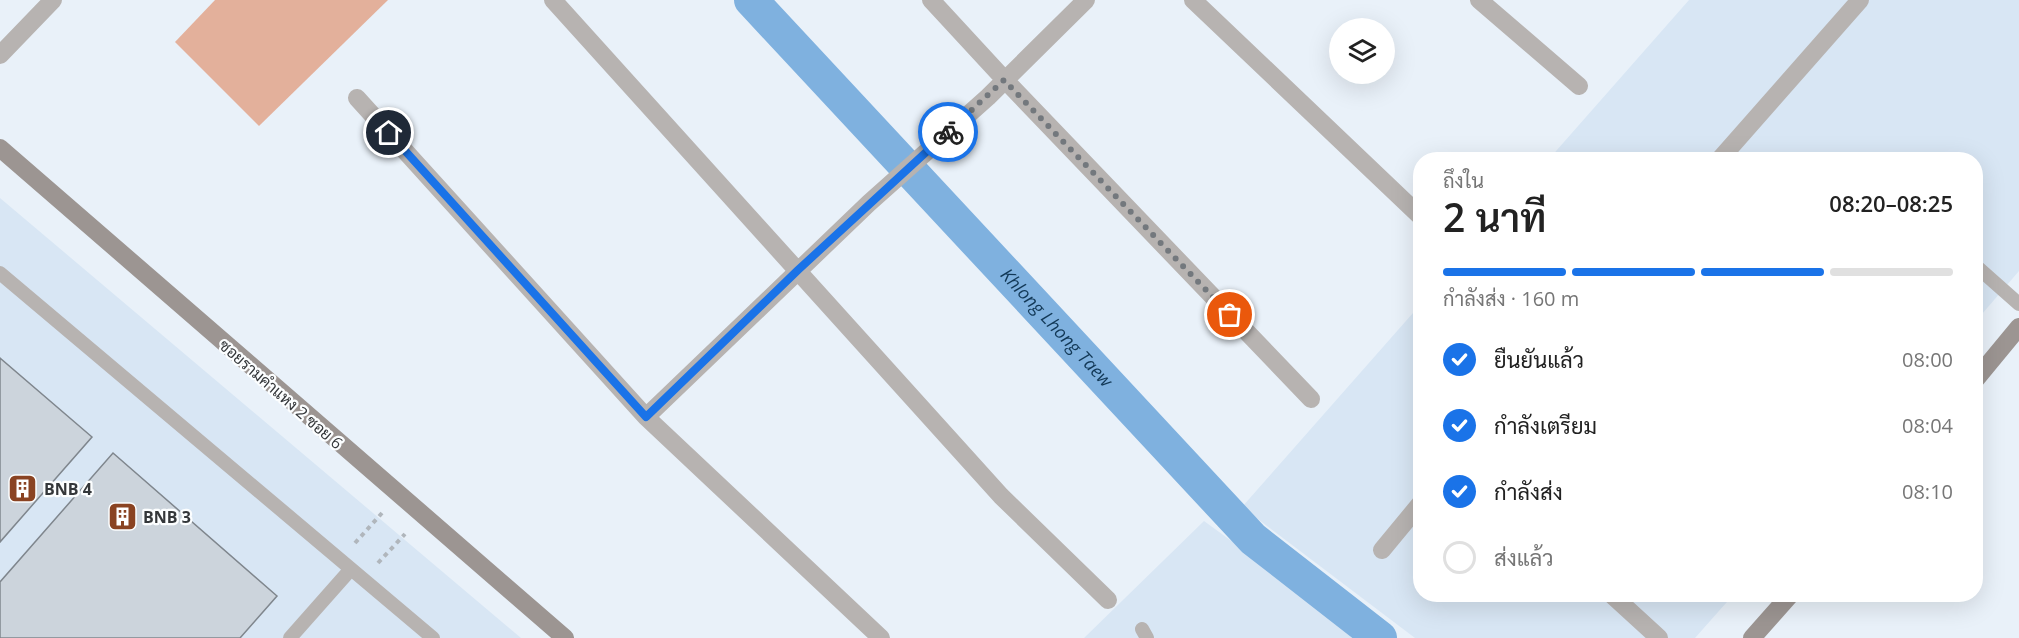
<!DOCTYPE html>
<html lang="th">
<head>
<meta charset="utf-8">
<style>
	:root { --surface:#fff; --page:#f6f6f6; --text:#222; --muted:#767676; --line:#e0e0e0; --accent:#1a73e8 }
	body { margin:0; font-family:"Open Sans",Sarabun,sans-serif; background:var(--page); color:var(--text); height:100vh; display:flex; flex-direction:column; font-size:22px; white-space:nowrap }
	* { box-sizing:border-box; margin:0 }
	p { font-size:20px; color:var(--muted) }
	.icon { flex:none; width:33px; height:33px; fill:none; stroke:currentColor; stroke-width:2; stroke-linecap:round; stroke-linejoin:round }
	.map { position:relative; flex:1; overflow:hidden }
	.sheet { position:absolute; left:1413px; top:152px; width:570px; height:450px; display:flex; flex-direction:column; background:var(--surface); border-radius:24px; box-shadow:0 6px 24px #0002 }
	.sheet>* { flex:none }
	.tools { position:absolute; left:1329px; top:18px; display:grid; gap:12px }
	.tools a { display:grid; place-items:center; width:66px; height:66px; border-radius:50%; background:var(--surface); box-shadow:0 6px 24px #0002; font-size:30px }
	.pin { position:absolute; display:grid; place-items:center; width:51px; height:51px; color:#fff; margin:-26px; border:3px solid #fff; border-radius:50%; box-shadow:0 2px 6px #0007 }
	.courier { position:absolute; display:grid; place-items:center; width:60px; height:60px; margin:-30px; border:4px solid #1a73e8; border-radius:50%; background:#fff; color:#222; box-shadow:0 2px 8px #0007 }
	.summary em { font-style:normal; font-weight:600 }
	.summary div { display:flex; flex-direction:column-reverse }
	.summary { display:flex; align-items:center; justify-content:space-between; height:102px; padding:0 30px }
	h1 { font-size:39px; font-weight:600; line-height:45px }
	.bar { display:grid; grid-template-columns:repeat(4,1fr); gap:9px 6px; align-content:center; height:72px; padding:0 30px }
	.bar i { height:8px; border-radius:4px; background:var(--line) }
	.bar .on { background:var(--accent) }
	.bar p { grid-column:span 4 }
	ol { padding:0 30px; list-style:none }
	li { display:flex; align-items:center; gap:18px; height:66px }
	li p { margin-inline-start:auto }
	li .icon { padding:6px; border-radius:50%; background:var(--accent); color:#fff; stroke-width:4 }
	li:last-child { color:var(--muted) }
	li i { width:33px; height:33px; border:3px solid var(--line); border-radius:50% }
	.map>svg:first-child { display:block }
	.built { fill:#d8e6f4 }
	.green { fill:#e3b09b }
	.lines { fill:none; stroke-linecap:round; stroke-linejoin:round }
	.canal { stroke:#7fb1df; stroke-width:34 }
	.building { fill:#ccd4dc; stroke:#7f868d; stroke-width:1.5 }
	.path { stroke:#b0b6bc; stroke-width:4; stroke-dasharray:4.5 4.5; stroke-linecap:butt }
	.lane { stroke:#b7b3b1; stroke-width:14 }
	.street { stroke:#b7b3b1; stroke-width:18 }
	.secondary { stroke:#9c9592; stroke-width:18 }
	.done { stroke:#73787d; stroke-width:6; stroke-dasharray:0 10.8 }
	.route { stroke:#1a73e8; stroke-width:8 }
	.labels { text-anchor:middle; stroke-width:4.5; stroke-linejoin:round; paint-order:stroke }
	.street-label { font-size:16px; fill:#34373a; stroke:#fcfeff }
	.poi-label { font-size:16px; font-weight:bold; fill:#34373a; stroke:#fcfeff; text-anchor:start }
	.water-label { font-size:18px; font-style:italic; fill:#123856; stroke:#fcfeff }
</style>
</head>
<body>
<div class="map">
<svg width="2019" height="638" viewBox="0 0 2019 638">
	<rect width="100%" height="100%" fill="#e9f1f9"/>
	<path class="built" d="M 1689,0 L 2019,0 L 2019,271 L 1976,321 L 1976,159 L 1549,159 Z
		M 0,198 L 521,638 L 0,638 Z
		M 1420,305 L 1420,594 L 1734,594 L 1695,638 L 1415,638 L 1242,507 Z
		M 1204,521 L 1303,593 L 1352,638 L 1084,638 Z"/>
	<path class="green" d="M 215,0 L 388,0 L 259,126 L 175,42 Z"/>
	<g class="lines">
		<path class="canal" id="s1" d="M 751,0 L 1253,539 L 1380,638"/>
	</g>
	<path class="building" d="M 0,358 L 92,437 L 0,542 Z
		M 113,453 L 277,596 L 240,638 L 0,638 L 0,582 Z"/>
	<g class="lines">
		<path class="path" d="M 355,543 L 382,513
			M 378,563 L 405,534"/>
		<path class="lane" d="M 1976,266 L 2019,304
			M 0,273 L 433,638
			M 1142,629 L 1147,638
			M 290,638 L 351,569"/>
		<path class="street" d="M 553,0 L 1001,496 L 1108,600
			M 931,0 L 1004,79 L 1311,399
			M 1193,0 L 1420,216
			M 1479,0 L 1579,86
			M 0,55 L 53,0
			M 357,98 L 646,417 L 881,638
			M 1720,159 L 1860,0
			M 646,417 L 869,203 L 988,97 L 1086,0
			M 1382,550 L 1420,504
			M 1611,594 L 1659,638"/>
		<path class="secondary" d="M 0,148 L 565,638
			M 1976,379 L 2019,327
			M 1752,638 L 1791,594"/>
	</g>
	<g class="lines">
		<path class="done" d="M 948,132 L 1004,80 L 1230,315"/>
		<path class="route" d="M 389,133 L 646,417 L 798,270 L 948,132"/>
	</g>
	<defs>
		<symbol id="building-square" viewBox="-11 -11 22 22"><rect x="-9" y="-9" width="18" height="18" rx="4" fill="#8a4322" stroke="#fcfeff"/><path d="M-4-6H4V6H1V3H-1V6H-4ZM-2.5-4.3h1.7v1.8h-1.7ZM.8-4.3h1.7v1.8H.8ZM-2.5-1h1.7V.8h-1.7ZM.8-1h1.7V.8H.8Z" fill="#fff"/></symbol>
	</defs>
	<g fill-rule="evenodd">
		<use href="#building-square" x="6" y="472" width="33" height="33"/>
		<use href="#building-square" x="106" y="500" width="33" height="33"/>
	</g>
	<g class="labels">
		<g class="street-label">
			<text transform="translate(281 394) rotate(41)" y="6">ซอยรามคำแหง 2 ซอย 6</text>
		</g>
		<g class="poi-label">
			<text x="44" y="495">BNB 4</text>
			<text x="143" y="523">BNB 3</text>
		</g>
		<g class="water-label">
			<text dy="6" stroke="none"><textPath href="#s1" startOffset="448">Khlong Lhong Taew</textPath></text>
		</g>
	</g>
</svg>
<div class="tools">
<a><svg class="icon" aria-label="layers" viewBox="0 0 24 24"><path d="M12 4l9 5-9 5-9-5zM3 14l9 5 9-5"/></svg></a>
</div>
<div class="pin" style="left:1230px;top:315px;background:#ea580c"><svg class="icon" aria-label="bag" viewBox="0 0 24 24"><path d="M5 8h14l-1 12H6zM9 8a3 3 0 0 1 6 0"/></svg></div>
<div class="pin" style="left:389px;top:133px;background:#1f2937"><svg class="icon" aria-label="home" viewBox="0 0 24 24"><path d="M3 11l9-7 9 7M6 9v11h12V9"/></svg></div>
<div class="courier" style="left:948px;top:132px"><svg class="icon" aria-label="bike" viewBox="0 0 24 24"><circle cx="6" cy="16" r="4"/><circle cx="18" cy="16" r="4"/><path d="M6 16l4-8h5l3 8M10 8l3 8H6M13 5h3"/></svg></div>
<section class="sheet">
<div class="summary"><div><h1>2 นาที</h1><p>ถึงใน</p></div><em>08:20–08:25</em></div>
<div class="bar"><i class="on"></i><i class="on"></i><i class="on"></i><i></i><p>กำลังส่ง · 160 m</p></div>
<ol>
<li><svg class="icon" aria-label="check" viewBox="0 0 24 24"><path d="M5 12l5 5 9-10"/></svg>ยืนยันแล้ว<p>08:00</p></li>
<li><svg class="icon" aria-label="check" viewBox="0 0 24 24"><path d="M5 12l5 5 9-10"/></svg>กำลังเตรียม<p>08:04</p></li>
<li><svg class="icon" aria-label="check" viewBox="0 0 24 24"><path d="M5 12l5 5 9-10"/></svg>กำลังส่ง<p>08:10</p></li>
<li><i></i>ส่งแล้ว</li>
</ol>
</section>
</div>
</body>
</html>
